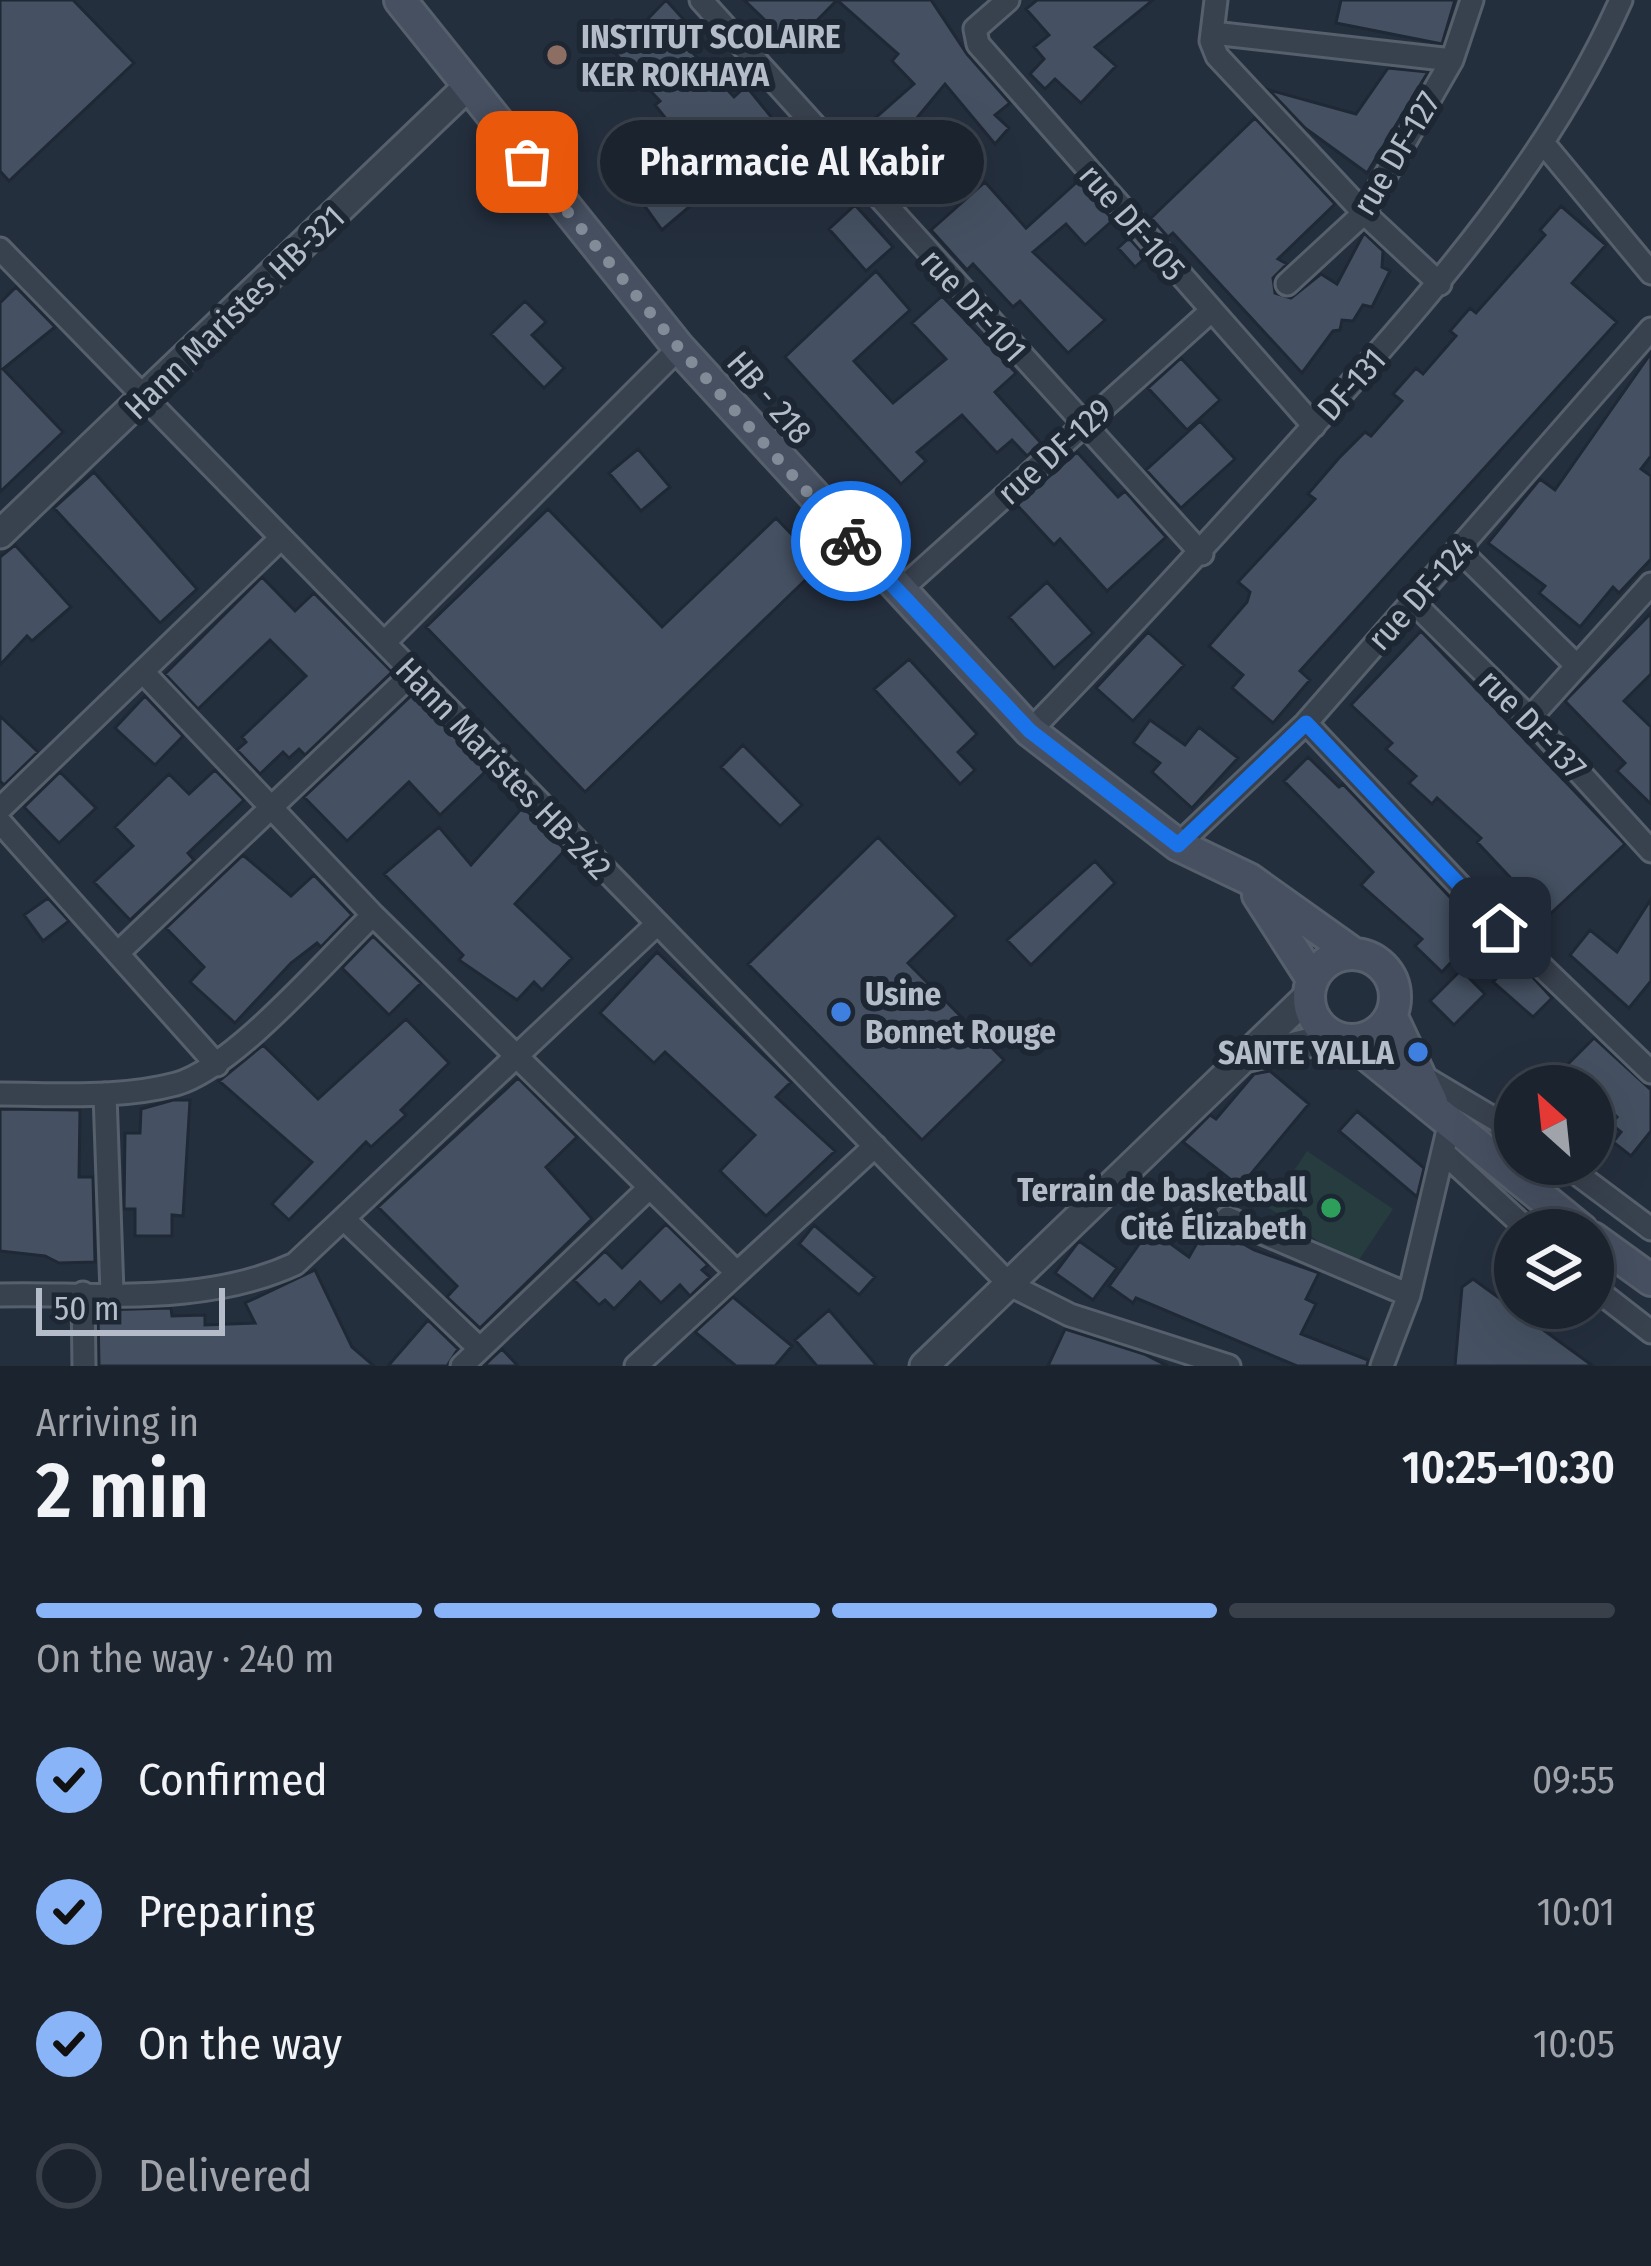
<!DOCTYPE html>
<html lang="en">
<head>
<meta charset="utf-8">
<style>
	:root { --surface:#1b232e; --page:#282f3a; --text:#f1f3f6; --muted:#a0a4aa; --line:#39404a; --accent:#8ab4f8 }
	body { margin:0; font-family:"Fira Sans Condensed",sans-serif; background:var(--page); color:var(--text); height:100vh; display:flex; flex-direction:column; font-size:45px; white-space:nowrap }
	* { box-sizing:border-box; margin:0 }
	p { font-size:39px; color:var(--muted) }
	.icon { flex:none; width:66px; height:66px; fill:none; stroke:currentColor; stroke-width:2; stroke-linecap:round; stroke-linejoin:round }
	.map { position:relative; height:1366px; overflow:hidden }
	.drawer { display:flex; flex-direction:column; background:var(--surface); flex:1 }
	.drawer>* { flex:none }
	.needle { width:78px; rotate:333deg }
	.buttons { position:absolute; left:1494px; top:1065px; display:grid; gap:24px }
	.buttons a { display:grid; place-items:center; width:120px; height:120px; border-radius:50%; background:var(--surface); box-shadow:0 12px 48px #0002,0 0 0 3px var(--line); font-size:60px }
	.scale { position:absolute; left:36px; bottom:30px; width:189px; box-sizing:border-box; padding-left:12px; border:6px solid #b4bcc9; border-top:0; font-size:33px; line-height:42px; white-space:nowrap; color:#b4bcc9; -webkit-text-stroke:9px #1d2633; paint-order:stroke }
	.pin { position:absolute; display:grid; place-items:center; width:102px; height:102px; color:#fff; margin:-51px; border-radius:24px; box-shadow:0 6px 18px #0006 }
	.courier { position:absolute; display:grid; place-items:center; width:120px; height:120px; margin:-60px; border:9px solid #1a73e8; border-radius:50%; background:#fff; color:#222; box-shadow:0 3px 15px #0007 }
	.bubble { position:absolute; height:84px; border-radius:42px; background:var(--surface); box-shadow:0 12px 48px #0002,0 0 0 3px var(--line); font-size:39px; font-weight:600; line-height:84px; text-align:center }
	.summary em { font-style:normal; font-weight:600 }
	.summary div { display:flex; flex-direction:column-reverse }
	.summary { display:flex; align-items:center; justify-content:space-between; height:204px; padding:0 36px }
	h1 { font-size:78px; font-weight:600; line-height:90px }
	.bar { display:grid; grid-template-columns:repeat(4,1fr); gap:18px 12px; align-content:center; height:144px; padding:0 36px }
	.bar i { height:15px; border-radius:9px; background:var(--line) }
	.bar .on { background:var(--accent) }
	.bar p { grid-column:span 4 }
	ol { padding:0 36px; list-style:none }
	li { display:flex; align-items:center; gap:36px; height:132px }
	li p { margin-inline-start:auto }
	li .icon { padding:12px; border-radius:50%; background:var(--accent); color:#111; stroke-width:4 }
	li:last-child { color:var(--muted) }
	li i { width:66px; height:66px; border:6px solid var(--line); border-radius:50% }
	.map>svg:first-child { display:block }
	.green { fill:#263c3f }
	.building { fill:#455162; stroke:#1f2835; stroke-width:3 }
	.lines { fill:none; stroke-linecap:round; stroke-linejoin:round }
	.minor-casing { stroke:#565f6c; stroke-width:27 }
	.tertiary-casing { stroke:#565f6c; stroke-width:33 }
	.secondary-casing { stroke:#565f6c; stroke-width:36 }
	.minor { stroke:#38414e; stroke-width:21 }
	.tertiary { stroke:#38414e; stroke-width:27 }
	.secondary { stroke:#465061; stroke-width:30 }
	.done { stroke:#828b98; stroke-width:12; stroke-dasharray:0 21.6 }
	.route { stroke:#1a73e8; stroke-width:15 }
	.education-dot { fill:#8d6e63; stroke:#1d2633; stroke-width:4.5 }
	.shop-dot { fill:#3f7fe0; stroke:#1d2633; stroke-width:4.5 }
	.leisure-dot { fill:#2e9e5b; stroke:#1d2633; stroke-width:4.5 }
	.labels { text-anchor:middle; stroke-width:12; stroke-linejoin:round; paint-order:stroke }
	.poi-label { font-size:33px; font-weight:bold; fill:#b4bcc9; stroke:#1d2633; text-anchor:start }
	.street-label { font-size:33px; fill:#b4bcc9; stroke:#1d2633 }
</style>
</head>
<body>
<div class="map">
<svg width="1651" height="1366" viewBox="0 0 1651 1366">
	<rect width="100%" height="100%" fill="#242f3e"/>
	<path class="green" d="M 1307,1151 L 1393,1209 L 1355,1266 L 1269,1208 Z"/>
	<path class="building" d="M 0,0 L 73,0 L 134,63 L 9,181 L 0,171 Z
		M 666,0 L 704,42 L 693,53 L 734,97 L 746,86 L 781,129 L 662,230 L 634,191 L 687,145 L 655,105 L 660,101 L 615,53 Z
		M 744,0 L 837,0 L 792,46 Z
		M 837,0 L 931,0 L 967,54 L 1010,103 L 995,115 L 1009,128 L 995,144 L 945,84 L 916,119 L 935,140 L 899,172 L 885,154 L 890,149 L 866,126 L 914,84 L 892,61 L 898,54 Z
		M 1037,0 L 1153,0 L 1095,47 L 1116,66 L 1081,103 L 1055,79 L 1045,89 L 1030,74 L 1044,59 L 1034,47 L 1049,35 L 1026,9 Z
		M 1341,0 L 1455,0 L 1442,44 L 1336,23 Z
		M 1388,68 L 1428,72 L 1367,173 L 1305,128 L 1269,90 L 1356,114 Z
		M 1255,118 L 1335,204 L 1278,259 L 1287,264 L 1273,278 L 1275,293 L 1291,298 L 1321,274 L 1337,284 L 1364,233 L 1383,251 L 1382,267 L 1390,271 L 1372,307 L 1363,305 L 1353,321 L 1342,320 L 1340,330 L 1333,331 L 1302,373 L 1173,233 L 1168,237 L 1151,218 Z
		M 1078,181 L 1113,220 L 1085,245 L 1066,224 L 1033,252 L 1105,320 L 1068,353 L 1020,301 L 1013,307 L 973,264 L 967,270 L 931,230 L 985,182 L 1026,228 Z
		M 855,205 L 893,247 L 866,271 L 829,229 Z
		M 1561,206 L 1606,245 L 1572,283 L 1617,322 L 1300,671 L 1310,680 L 1273,723 L 1232,688 L 1243,675 L 1209,646 L 1247,602 L 1250,592 L 1238,582 L 1315,499 L 1308,494 L 1339,458 L 1365,432 L 1371,436 L 1402,401 L 1393,394 L 1416,368 L 1423,374 L 1456,336 L 1450,331 L 1470,308 L 1476,313 L 1545,235 L 1540,230 Z
		M 1129,238 L 1146,257 L 1135,267 L 1118,248 Z
		M 876,271 L 910,310 L 854,361 L 893,403 L 946,359 L 912,323 L 942,296 L 1016,373 L 995,392 L 1041,443 L 1027,456 L 1012,440 L 997,453 L 962,415 L 917,452 L 926,461 L 901,484 L 785,357 Z
		M 16,287 L 55,327 L 3,369 L 63,432 L 0,492 L 0,303 Z
		M 525,301 L 546,322 L 532,335 L 564,368 L 544,388 L 491,334 Z
		M 1651,353 L 1651,456 L 1641,469 L 1651,476 L 1651,559 L 1619,593 L 1613,587 L 1580,627 L 1539,593 L 1545,586 L 1488,543 L 1540,479 L 1555,490 Z
		M 1181,358 L 1220,400 L 1187,430 L 1148,388 Z
		M 1200,421 L 1235,459 L 1181,508 L 1146,470 Z
		M 638,449 L 670,487 L 641,511 L 609,473 Z
		M 1077,452 L 1118,497 L 1125,491 L 1166,537 L 1107,591 L 1060,539 L 1054,545 L 1017,505 Z
		M 94,472 L 197,589 L 160,623 L 54,508 Z
		M 548,509 L 662,627 L 776,518 L 821,565 L 585,792 L 426,627 Z
		M 15,545 L 71,607 L 32,641 L 27,636 L 0,665 L 0,557 Z
		M 262,577 L 295,611 L 314,593 L 392,672 L 305,755 L 299,749 L 289,758 L 283,752 L 260,774 L 237,750 L 246,742 L 242,737 L 306,676 L 270,640 L 198,709 L 165,674 Z
		M 1047,582 L 1093,633 L 1054,668 L 1009,617 Z
		M 1651,613 L 1651,674 L 1624,701 L 1651,727 L 1651,804 L 1617,771 L 1625,763 L 1565,701 Z
		M 1421,631 L 1625,844 L 1547,917 L 1477,842 L 1481,838 L 1437,798 L 1432,804 L 1409,783 L 1416,776 L 1386,749 L 1392,743 L 1351,705 Z
		M 1148,632 L 1184,665 L 1133,721 L 1096,688 Z
		M 909,659 L 977,734 L 958,752 L 975,770 L 960,784 L 874,689 Z
		M 413,694 L 487,770 L 440,815 L 409,782 L 347,841 L 304,797 Z
		M 145,696 L 183,736 L 155,765 L 115,728 Z
		M 0,716 L 38,752 L 4,785 L 0,781 Z
		M 1150,720 L 1185,745 L 1199,727 L 1238,758 L 1192,808 L 1152,772 L 1160,763 L 1133,743 Z
		M 743,745 L 802,805 L 780,826 L 721,767 Z
		M 1308,757 L 1339,787 L 1343,784 L 1481,930 L 1442,972 L 1415,946 L 1422,939 L 1361,885 L 1373,872 L 1284,781 Z
		M 215,770 L 244,800 L 188,853 L 194,860 L 130,920 L 94,882 L 133,846 L 115,827 L 169,774 L 189,794 Z
		M 60,772 L 96,808 L 59,843 L 24,807 Z
		M 523,807 L 565,850 L 515,904 L 572,958 L 542,990 L 534,982 L 517,1000 L 459,960 L 463,955 L 384,874 L 439,827 L 471,865 Z
		M 878,837 L 956,916 L 908,963 L 1004,1060 L 922,1140 L 748,964 Z
		M 243,855 L 291,896 L 314,875 L 352,915 L 321,947 L 317,943 L 291,963 L 235,1023 L 190,982 L 204,967 L 166,928 Z
		M 1095,861 L 1115,883 L 1031,965 L 1007,940 Z
		M 48,898 L 69,921 L 43,941 L 24,915 Z
		M 1651,899 L 1651,981 L 1629,1008 L 1570,955 L 1590,930 L 1617,952 Z
		M 373,936 L 421,983 L 389,1015 L 342,968 Z
		M 657,952 L 791,1082 L 776,1097 L 835,1151 L 766,1216 L 720,1171 L 755,1135 L 665,1052 L 654,1063 L 600,1013 Z
		M 1516,959 L 1552,998 L 1533,1017 L 1493,982 Z
		M 1461,970 L 1485,994 L 1454,1025 L 1430,1001 Z
		M 406,1019 L 449,1063 L 401,1110 L 406,1115 L 371,1147 L 366,1142 L 289,1220 L 272,1204 L 312,1162 L 219,1081 L 263,1045 L 318,1099 Z
		M 1594,1038 L 1651,1090 L 1651,1131 L 1631,1156 L 1613,1142 L 1621,1132 L 1611,1124 L 1617,1117 L 1593,1093 L 1593,1086 L 1585,1086 L 1565,1067 Z
		M 1270,1071 L 1309,1104 L 1240,1187 L 1183,1142 L 1210,1115 L 1216,1119 L 1254,1074 Z
		M 518,1078 L 577,1137 L 546,1167 L 592,1219 L 480,1328 L 447,1297 L 457,1286 L 378,1207 Z
		M 173,1100 L 190,1100 L 183,1216 L 172,1215 L 172,1236 L 135,1236 L 135,1209 L 124,1209 L 125,1133 L 140,1133 L 141,1109 Z
		M 0,1109 L 80,1110 L 79,1177 L 93,1177 L 95,1262 L 59,1263 L 45,1256 L 0,1251 Z
		M 1357,1111 L 1424,1168 L 1417,1197 L 1339,1131 Z
		M 666,1224 L 708,1265 L 702,1270 L 710,1277 L 690,1296 L 680,1285 L 661,1303 L 640,1282 L 614,1309 L 605,1300 L 599,1305 L 574,1280 L 605,1251 L 622,1268 Z
		M 1208,1224 L 1254,1250 L 1319,1273 L 1306,1299 L 1316,1304 L 1301,1334 L 1368,1360 L 1367,1366 L 1297,1366 L 1136,1298 L 1133,1303 L 1109,1286 L 1150,1229 L 1189,1257 Z
		M 814,1225 L 875,1277 L 859,1295 L 799,1244 Z
		M 1079,1241 L 1117,1268 L 1093,1300 L 1055,1273 Z
		M 315,1270 L 352,1347 L 374,1366 L 99,1366 L 98,1310 L 171,1308 L 172,1316 L 205,1315 L 205,1325 L 255,1323 L 245,1303 Z
		M 1473,1279 L 1593,1366 L 1455,1366 L 1462,1287 Z
		M 733,1297 L 792,1346 L 775,1366 L 736,1366 L 695,1332 Z
		M 829,1310 L 877,1366 L 817,1366 L 795,1340 Z
		M 428,1320 L 458,1349 L 447,1366 L 388,1366 Z
		M 1065,1329 L 1144,1354 L 1168,1366 L 1048,1366 Z
		M 502,1349 L 518,1366 L 484,1366 L 491,1359 Z"/>
	<g class="lines">
		<defs>
			<path id="minor" d="M 701,0 L 1202,554
				M 1008,0 L 975,29 L 978,44 L 1314,426
				M 1216,0 L 1211,41 L 1217,56 L 1364,213 L 1440,284
				M 1213,33 L 1452,60
				M 1544,144 L 1651,273
				M 0,249 L 1010,1285 L 1070,1315 L 1229,1366
				M 1287,284 L 1364,213 L 1452,60 L 1472,0
				M 1459,550 L 1574,663
				M 898,592 L 1211,311
				M 1412,601 L 1530,718 L 1651,851
				M 384,643 L 679,348
				M 143,672 L 373,915 L 736,1272
				M 1530,718 L 1651,584
				M 1306,723 L 1500,928
				M 1030,731 C 1131,628 1227,522 1323,415 C 1438,286 1550,159 1621,0
				M 0,809 L 281,538
				M 0,822 L 217,1065
				M 1178,845 L 1306,723 L 1651,329
				M 120,951 L 413,673
				M 1539,964 L 1651,1072
				M 1419,1074 L 1515,1131
				M 0,1094 C 58,1094 120,1099 176,1084 C 234,1068 327,959 373,915
				M 105,1094 L 112,1293
				M 1444,1153 L 1528,1230
				M 1564,1164 L 1651,1229
				M 1227,1218 L 1409,1295
				M 345,1220 L 480,1349
				M 1593,1287 L 1651,1332
				M 83,1293 L 84,1366
				M 0,1295 C 98,1293 204,1306 295,1264 L 656,925
				M 462,1366 L 648,1189
				M 636,1366 L 875,1146
				M 1382,1366 L 1409,1295 L 1449,1126"/>
			<path id="tertiary" d="M 0,534 L 466,88
				M 1249,1057 L 1333,1037
				M 924,1366 L 1308,996"/>
			<path id="secondary" d="M 400,0 L 679,348 L 1030,731 L 1178,845 L 1249,879 L 1354,954
				M 1258,895 L 1312,979
				M1309 997a43 43 0 1 1 86 0a43 43 0 1 1-86 0Z
				M 1391,1015 L 1432,1102
				M 1350,1041 L 1582,1230
				M 1593,1238 L 1651,1280"/>
		</defs>
		<use href="#minor" class="minor-casing"/>
		<use href="#tertiary" class="tertiary-casing"/>
		<use href="#secondary" class="secondary-casing"/>
		<use href="#minor" class="minor"/>
		<use href="#tertiary" class="tertiary"/>
		<use href="#secondary" class="secondary"/>
	</g>
	<g class="lines">
		<path class="done" d="M 527,162 L 679,348 L 851,541"/>
		<path class="route" d="M 851,541 L 1030,731 L 1178,845 L 1306,723 L 1500,928"/>
	</g>
	<circle class="education-dot" cx="557" cy="55" r="12"/>
	<g class="shop-dot">
		<circle cx="841" cy="1012" r="12"/>
		<circle cx="1418" cy="1052" r="12"/>
	</g>
	<circle class="leisure-dot" cx="1331" cy="1208" r="12"/>
	<g class="labels">
		<g class="poi-label">
			<text x="581" y="48">INSTITUT SCOLAIRE<tspan x="581" dy="38">KER ROKHAYA</tspan></text>
			<text x="865" y="1005">Usine<tspan x="865" dy="38">Bonnet Rouge</tspan></text>
			<text x="1394" y="1064" text-anchor="end">SANTE YALLA</text>
			<text x="1307" y="1201" text-anchor="end">Terrain de basketball<tspan x="1307" dy="38">Cité Élizabeth</tspan></text>
		</g>
		<g class="street-label">
			<text transform="translate(1396 153) rotate(-59)" y="12">rue DF-127</text>
			<text transform="translate(1133 222) rotate(49)" y="12">rue DF-105</text>
			<text transform="translate(974 305) rotate(48)" y="12">rue DF-101</text>
			<text transform="translate(234 312) rotate(-44)" y="12">Hann Maristes HB-321</text>
			<text transform="translate(1351 384) rotate(-48)" y="12">DF-131</text>
			<text transform="translate(770 397) rotate(49)" y="12">HB - 218</text>
			<text transform="translate(1054 451) rotate(-42)" y="12">rue DF-129</text>
			<text transform="translate(1420 593) rotate(-48)" y="12">rue DF-124</text>
			<text transform="translate(1533 724) rotate(46)" y="12">rue DF-137</text>
			<text transform="translate(504 768) rotate(46)" y="12">Hann Maristes HB-242</text>
		</g>
	</g>
</svg>
<div class="buttons">
<a><svg class="needle" viewBox="-14 -14 28 28"><path d="M0-13l5 13h-10z" fill="#e53935"/><path d="M0 13l5-13h-10z" fill="#a0a4aa"/></svg></a>
<a><svg class="icon" aria-label="layers" viewBox="0 0 24 24"><path d="M12 4l9 5-9 5-9-5zM3 14l9 5 9-5"/></svg></a>
</div>
<div class="scale">50 m</div>
<div class="pin" style="left:527px;top:162px;background:#ea580c"><svg class="icon" aria-label="bag" viewBox="0 0 24 24"><path d="M5 8h14l-1 12H6zM9 8a3 3 0 0 1 6 0"/></svg></div>
<div class="pin" style="left:1500px;top:928px;background:#1f2937"><svg class="icon" aria-label="home" viewBox="0 0 24 24"><path d="M3 11l9-7 9 7M6 9v11h12V9"/></svg></div>
<div class="courier" style="left:851px;top:541px"><svg class="icon" aria-label="bike" viewBox="0 0 24 24"><circle cx="6" cy="16" r="4"/><circle cx="18" cy="16" r="4"/><path d="M6 16l4-8h5l3 8M10 8l3 8H6M13 5h3"/></svg></div>
<div class="bubble" style="left:600px;top:120px;width:384px">Pharmacie Al Kabir</div>
</div>
<section class="drawer">
<div class="summary"><div><h1>2 min</h1><p>Arriving in</p></div><em>10:25–10:30</em></div>
<div class="bar"><i class="on"></i><i class="on"></i><i class="on"></i><i></i><p>On the way · 240 m</p></div>
<ol>
<li><svg class="icon" aria-label="check" viewBox="0 0 24 24"><path d="M5 12l5 5 9-10"/></svg>Confirmed<p>09:55</p></li>
<li><svg class="icon" aria-label="check" viewBox="0 0 24 24"><path d="M5 12l5 5 9-10"/></svg>Preparing<p>10:01</p></li>
<li><svg class="icon" aria-label="check" viewBox="0 0 24 24"><path d="M5 12l5 5 9-10"/></svg>On the way<p>10:05</p></li>
<li><i></i>Delivered</li>
</ol>
</section>
</body>
</html>
